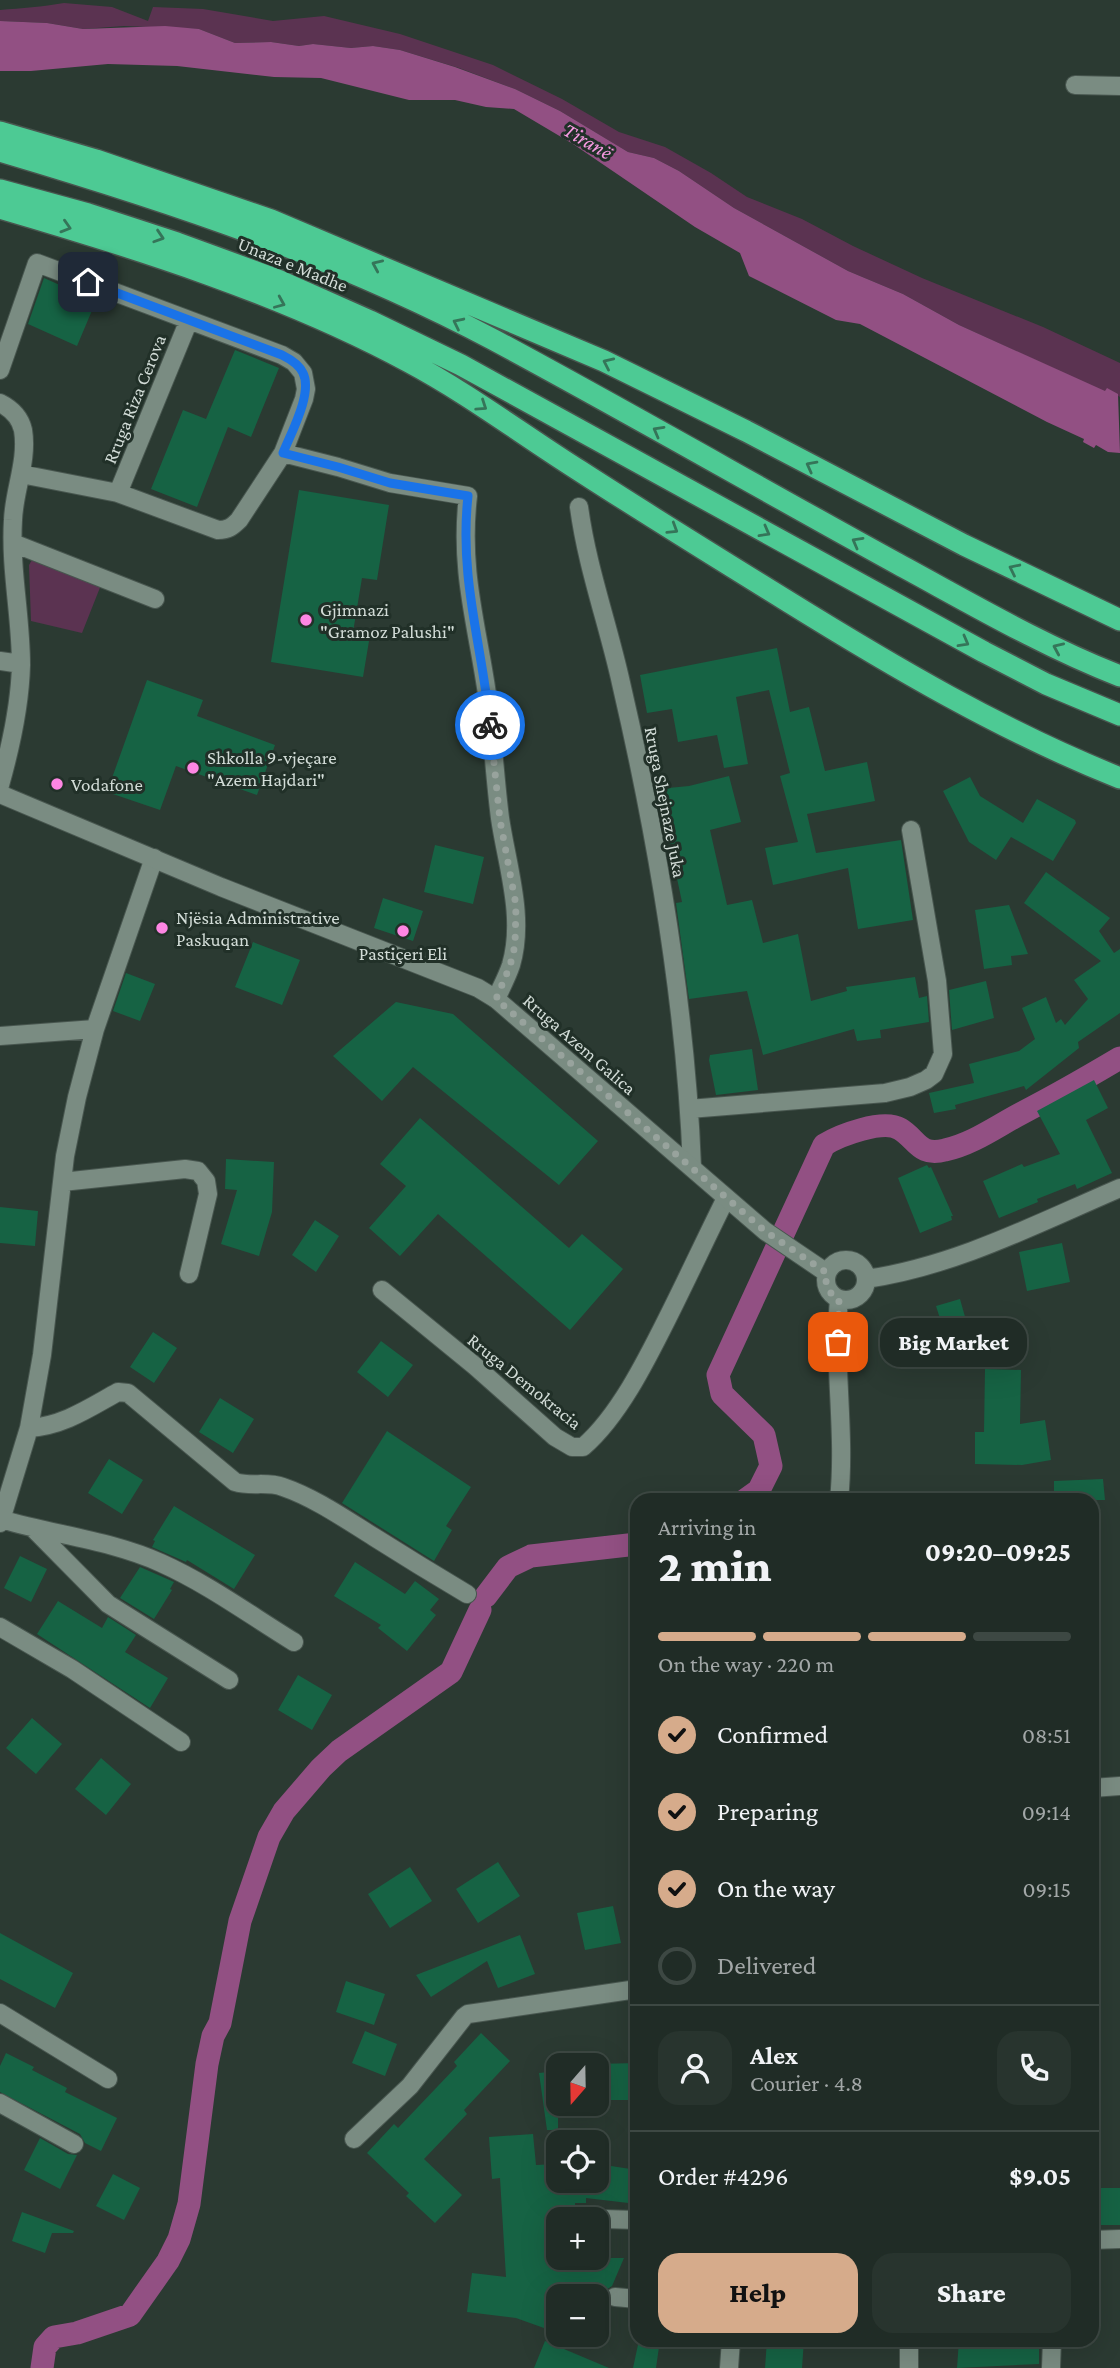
<!DOCTYPE html>
<html lang="en">
<head>
<meta charset="utf-8">
<style>
	:root { --surface:#202c26; --page:#28342e; --text:#f1f3f6; --muted:#a2a7a7; --line:#3d4843; --accent:#d6ab8b }
	body { margin:0; font-family:"Crimson Pro",serif; background:var(--page); color:var(--text); height:100vh; display:flex; flex-direction:column; font-size:26px; white-space:nowrap }
	* { box-sizing:border-box; margin:0 }
	p { font-size:23px; color:var(--muted) }
	.icon { flex:none; width:38px; height:38px; fill:none; stroke:currentColor; stroke-width:2; stroke-linecap:round; stroke-linejoin:round }
	.map { position:relative; flex:1; overflow:hidden }
	.sheet { position:absolute; left:630px; top:1493px; width:469px; height:854px; display:flex; flex-direction:column; background:var(--surface); border-radius:21px; box-shadow:0 7px 28px #0002,0 0 0 2px var(--line) }
	.sheet>* { flex:none }
	.needle { width:46px; rotate:200deg }
	.buttons { position:absolute; left:546px; top:2053px; display:grid; gap:14px }
	.buttons a { display:grid; place-items:center; width:63px; height:63px; border-radius:14px; background:var(--surface); box-shadow:0 7px 28px #0002,0 0 0 2px var(--line); font-size:35px }
	.pin { position:absolute; display:grid; place-items:center; width:60px; height:60px; color:#fff; margin:-30px; border-radius:14px; box-shadow:0 4px 10px #0006 }
	.courier { position:absolute; display:grid; place-items:center; width:70px; height:70px; margin:-35px; border:5px solid #1a73e8; border-radius:50%; background:#fff; color:#222; box-shadow:0 2px 9px #0007 }
	.bubble { position:absolute; height:49px; border-radius:21px; background:var(--surface); box-shadow:0 7px 28px #0002,0 0 0 2px var(--line); font-size:23px; font-weight:800; line-height:49px; text-align:center }
	.summary em { font-style:normal; font-weight:800 }
	.summary div { display:flex; flex-direction:column-reverse }
	.summary { display:flex; align-items:center; justify-content:space-between; height:119px; padding:0 28px }
	h1 { font-size:46px; font-weight:800; line-height:52px }
	.bar { display:grid; grid-template-columns:repeat(4,1fr); gap:10px 7px; align-content:center; height:84px; padding:0 28px }
	.bar i { height:9px; border-radius:5px; background:var(--line) }
	.bar .on { background:var(--accent) }
	.bar p { grid-column:span 4 }
	.line { display:flex; align-items:center; gap:18px; padding:0 28px; border-top:2px solid var(--line) }
	.line div { flex:1 }
	.round { display:grid; place-items:center; flex:none; width:74px; height:74px; border-radius:21px; background:var(--page) }
	ol { padding:0 28px; list-style:none }
	li { display:flex; align-items:center; gap:21px; height:77px }
	li p { margin-inline-start:auto }
	li .icon { padding:7px; border-radius:50%; background:var(--accent); color:#111; stroke-width:4 }
	li:last-child { color:var(--muted) }
	li i { width:38px; height:38px; border:4px solid var(--line); border-radius:50% }
	.button { display:flex; gap:14px; margin-top:auto; padding:14px 28px }
	.button a { flex:1; height:80px; border-radius:21px; background:var(--accent); color:#111; font-size:28px; font-weight:800; line-height:80px; text-align:center }
	.button a+a { background:var(--page); color:var(--text) }
	.map>svg:first-child { display:block }
	.green { fill:#5b3351 }
	.water { fill:#925083 }
	.lines { fill:none; stroke-linecap:round; stroke-linejoin:round }
	.canal { stroke:#925083; stroke-width:23 }
	.building { fill:#166344 }
	.street-casing { stroke:#48564f; stroke-width:20 }
	.secondary-casing { stroke:#48564f; stroke-width:20 }
	.highway-casing { stroke:#48564f; stroke-width:24 }
	.street { stroke:#7a8c82; stroke-width:18 }
	.secondary { stroke:#7a8c82; stroke-width:18 }
	.highway { stroke:#4dca94; stroke-width:21 }
	.oneway { stroke:#357559 }
	.done { stroke:#98a39d; stroke-width:7; stroke-dasharray:0 12.6 }
	.route { stroke:#1a73e8; stroke-width:9 }
	.poi-dot { fill:#fd86e3; stroke:#213028; stroke-width:2.5 }
	.labels { text-anchor:middle; stroke-width:6; stroke-linejoin:round; paint-order:stroke }
	.street-label { font-size:19px; fill:#d2dcd7; stroke:#213028 }
	.poi-label { font-size:19px; fill:#d2dcd7; stroke:#213028; text-anchor:start }
	.water-label { font-size:21px; font-style:italic; fill:#f79ae1; stroke:#213028 }
</style>
</head>
<body>
<div class="map">
<svg width="1120" height="2368" viewBox="0 0 1120 2368">
	<rect width="100%" height="100%" fill="#2b3a32"/>
	<path class="green" d="M 64,3 L 112,7 L 148,21 L 153,7 L 203,9 L 273,21 L 324,16 L 400,34 L 493,65 L 562,99 L 619,132 L 665,147 L 711,173 L 747,197 L 802,219 L 853,246 L 922,278 L 1043,327 L 1120,363 L 1120,397 L 1107,389 L 1105,392 L 959,325 L 903,294 L 848,271 L 734,208 L 679,171 L 654,158 L 628,152 L 560,111 L 515,89 L 459,68 L 400,50 L 373,46 L 351,48 L 313,44 L 299,46 L 271,42 L 235,43 L 199,29 L 124,26 L 83,29 L 47,23 L 0,21 L 0,10 C 22,8 42,7 64,3 Z
		M 32,560 L 101,585 L 82,633 L 31,621 L 29,565 Z"/>
	<path class="water" d="M 0,21 L 47,23 L 83,29 L 165,26 L 199,29 L 235,43 L 271,42 L 299,46 L 313,44 L 351,48 L 373,46 L 400,50 L 455,67 L 515,89 L 560,111 L 628,152 L 654,158 L 679,171 L 734,208 L 848,271 L 903,294 L 959,325 L 1105,391 L 1107,388 L 1118,394 L 1120,453 L 1108,452 L 1096,445 L 1094,448 L 1083,442 L 1084,439 L 1047,422 L 860,324 L 836,320 L 749,276 L 740,253 L 695,227 L 573,144 L 514,109 L 486,107 L 455,100 L 409,100 L 321,78 L 274,77 L 177,66 L 108,64 L 31,71 L 0,71 Z"/>
	<g class="lines">
		<path class="canal" d="M 745,1500 L 759,1490 L 771,1466 L 764,1435 L 722,1394 L 718,1375 L 824,1145 C 840,1135 883,1119 900,1129 C 917,1139 919,1157 945,1150 C 973,1144 997,1126 1022,1113 C 1055,1096 1088,1077 1120,1058
			M 486,1596 L 508,1567 L 531,1556 L 637,1544
			M 42,2368 L 45,2347 L 54,2337 L 77,2333 L 130,2315 L 168,2261 L 179,2239 L 189,2204 L 207,2064 L 213,2036 L 220,2023 L 240,1921 L 269,1837 L 284,1811 L 321,1768 L 339,1751 L 451,1672 L 480,1610"/>
	</g>
	<path class="building" d="M 44,278 L 96,301 L 77,346 L 28,324 Z
		M 235,350 L 279,368 L 251,437 L 228,427 L 197,507 L 151,489 L 183,410 L 206,419 Z
		M 299,490 L 389,505 L 377,580 L 362,578 L 352,638 L 369,641 L 363,677 L 271,662 Z
		M 777,648 L 790,712 L 809,707 L 825,771 L 867,762 L 875,801 L 807,814 L 816,853 L 901,840 L 913,920 L 858,929 L 848,868 L 773,885 L 765,848 L 798,842 L 780,776 L 790,773 L 769,690 L 736,697 L 748,764 L 724,768 L 717,735 L 678,742 L 672,709 L 647,713 L 640,675 Z
		M 147,680 L 203,700 L 197,716 L 275,745 L 257,795 L 176,766 L 160,810 L 107,792 Z
		M 729,776 L 741,822 L 710,830 L 727,905 L 752,900 L 763,943 L 798,934 L 811,1001 L 847,991 L 846,987 L 915,977 L 919,998 L 927,996 L 929,1022 L 880,1030 L 881,1038 L 857,1041 L 854,1029 L 763,1055 L 747,991 L 689,999 L 676,903 L 682,902 L 658,789 L 689,786 Z
		M 970,777 L 980,796 L 1023,823 L 1037,799 L 1075,820 L 1076,823 L 1053,861 L 1011,837 L 996,860 L 969,842 L 943,791 Z
		M 435,845 L 484,857 L 473,904 L 424,892 Z
		M 1046,872 L 1110,918 L 1099,931 L 1114,953 L 1120,949 L 1120,1013 L 1078,1042 L 1079,1048 L 1026,1090 L 1024,1086 L 955,1105 L 956,1109 L 934,1113 L 929,1093 L 974,1083 L 969,1064 L 1019,1051 L 1035,1039 L 1022,1008 L 1046,997 L 1056,1023 L 1061,1019 L 1065,1025 L 1088,999 L 1074,980 L 1101,961 L 1024,903 Z
		M 383,898 L 423,911 L 413,941 L 374,928 Z
		M 1009,905 L 1028,954 L 1011,956 L 1012,965 L 984,969 L 975,910 Z
		M 253,942 L 300,960 L 282,1005 L 235,987 Z
		M 126,973 L 155,984 L 140,1021 L 113,1011 Z
		M 986,981 L 994,1018 L 952,1030 L 949,990 Z
		M 396,1002 L 453,1014 L 598,1141 L 559,1185 L 413,1067 L 382,1101 L 333,1056 Z
		M 752,1049 L 758,1090 L 716,1095 L 709,1060 L 710,1055 Z
		M 1094,1080 L 1108,1108 L 1086,1120 L 1112,1173 L 1077,1189 L 1075,1184 L 1037,1199 L 1038,1202 L 999,1218 L 983,1181 L 1022,1164 L 1024,1167 L 1060,1154 L 1037,1111 Z
		M 420,1118 L 569,1248 L 582,1234 L 623,1269 L 570,1330 L 438,1214 L 400,1256 L 369,1228 L 406,1186 L 380,1164 Z
		M 226,1159 L 274,1162 L 272,1212 L 259,1256 L 221,1244 L 237,1190 L 225,1189 Z
		M 927,1165 L 929,1168 L 931,1167 L 953,1216 L 951,1216 L 952,1220 L 920,1233 L 898,1178 Z
		M 0,1207 L 38,1211 L 35,1246 L 0,1243 Z
		M 315,1220 L 339,1236 L 316,1272 L 292,1255 Z
		M 1062,1243 L 1070,1282 L 1027,1291 L 1019,1252 Z
		M 960,1299 L 967,1324 L 944,1331 L 936,1306 Z
		M 153,1332 L 177,1348 L 154,1383 L 130,1367 Z
		M 381,1341 L 413,1365 L 388,1397 L 357,1372 Z
		M 985,1369 L 1021,1370 L 1020,1424 L 1045,1420 L 1051,1460 L 1022,1465 L 975,1464 L 975,1432 L 984,1432 Z
		M 220,1398 L 254,1419 L 233,1453 L 199,1432 Z
		M 387,1431 L 471,1487 L 446,1526 L 452,1530 L 434,1561 L 342,1503 Z
		M 109,1459 L 143,1480 L 122,1514 L 88,1493 Z
		M 1103,1479 L 1105,1500 L 1054,1500 L 1054,1481 Z
		M 174,1506 L 255,1555 L 234,1589 L 187,1560 L 186,1562 L 152,1547 L 155,1541 L 153,1540 Z
		M 20,1556 L 47,1569 L 31,1602 L 4,1588 Z
		M 355,1562 L 405,1594 L 415,1581 L 439,1599 L 430,1610 L 436,1615 L 407,1651 L 378,1628 L 381,1625 L 334,1596 Z
		M 140,1567 L 174,1582 L 170,1589 L 172,1590 L 154,1619 L 120,1598 Z
		M 58,1601 L 102,1628 L 108,1617 L 136,1635 L 125,1652 L 168,1678 L 150,1708 L 37,1634 Z
		M 298,1675 L 332,1695 L 312,1730 L 278,1710 Z
		M 32,1718 L 62,1744 L 36,1774 L 6,1748 Z
		M 101,1758 L 131,1784 L 106,1815 L 75,1789 Z
		M 498,1862 L 520,1896 L 478,1923 L 456,1889 Z
		M 410,1867 L 432,1901 L 390,1928 L 368,1894 Z
		M 613,1906 L 621,1943 L 585,1950 L 577,1913 Z
		M 0,1933 L 73,1973 L 55,2008 L 0,1979 Z
		M 520,1935 L 535,1974 L 498,1988 L 487,1961 L 431,1997 L 416,1975 Z
		M 346,1981 L 385,1994 L 374,2025 L 336,2012 Z
		M 365,2031 L 397,2044 L 385,2076 L 352,2063 Z
		M 481,2033 L 510,2061 L 464,2110 L 467,2114 L 424,2159 L 462,2195 L 435,2223 L 406,2196 L 409,2193 L 367,2153 L 394,2124 L 398,2128 L 457,2066 L 454,2062 Z
		M 6,2053 L 34,2067 L 32,2070 L 67,2088 L 65,2092 L 117,2118 L 101,2151 L 85,2143 L 80,2134 L 0,2092 L 0,2066 Z
		M 637,2063 L 637,2100 L 597,2100 L 597,2064 Z
		M 558,2071 L 558,2130 L 547,2130 L 539,2073 Z
		M 533,2134 L 536,2165 L 558,2164 L 558,2180 L 609,2180 L 611,2166 L 637,2170 L 637,2204 L 586,2198 L 586,2203 L 575,2203 L 575,2213 L 558,2214 L 558,2258 L 624,2258 L 612,2286 L 606,2290 L 604,2296 L 558,2296 L 558,2333 L 516,2318 L 467,2312 L 472,2273 L 506,2277 L 500,2178 L 492,2179 L 489,2137 Z
		M 40,2138 L 68,2154 L 77,2155 L 60,2189 L 24,2170 Z
		M 113,2174 L 140,2188 L 124,2220 L 96,2206 Z
		M 1099,2188 L 1120,2188 L 1120,2225 L 1100,2225 Z
		M 22,2212 L 74,2231 L 73,2233 L 52,2233 L 45,2253 L 12,2241 Z
		M 639,2340 L 660,2340 L 656,2368 L 633,2368 Z
		M 767,2340 L 804,2340 L 802,2368 L 765,2368 Z
		M 959,2340 L 1039,2340 L 1039,2364 L 957,2368 Z
		M 545,2341 L 609,2368 L 534,2368 Z"/>
	<g class="lines">
		<defs>
			<path id="street" d="M 1075,85 L 1120,86
				M 0,370 L 37,263 L 282,355 L 294,362 L 303,373 L 306,389 L 304,399 L 283,453 L 239,520 C 232,527 228,530 218,530 L 118,493 L 21,474
				M 0,403 C 12,409 20,417 23,430 C 28,461 14,490 13,520 C 10,569 21,616 21,665 C 20,706 11,746 0,785
				M 283,453 L 338,467 L 390,483 L 468,496 C 459,573 478,627 488,701 C 493,740 495,779 500,818 C 507,866 525,917 511,965 C 507,977 501,988 496,999
				M 118,493 L 189,320
				M 579,507 C 587,567 608,624 621,683 C 657,838 686,1008 692,1167
				M 13,543 L 155,599
				M 0,661 L 21,664
				M 0,1036 L 95,1029
				M 689,1109 L 885,1093 L 910,1087 L 926,1080 L 934,1074 L 943,1054 L 937,981 L 911,830
				M 62,1182 L 185,1169 L 198,1171 L 206,1181 L 208,1194 L 189,1274
				M 382,1290 L 475,1366 L 555,1437 L 572,1447 L 583,1447 C 620,1415 648,1357 670,1313 C 689,1275 707,1236 726,1198
				M 29,1428 C 63,1426 89,1408 118,1392 L 128,1393 L 235,1482 C 251,1487 267,1481 283,1487 C 315,1498 345,1519 374,1537 C 404,1556 435,1575 467,1594
				M 1,1519 C 54,1535 110,1540 161,1563 C 208,1584 250,1615 294,1642
				M 0,1523 L 29,1428 L 42,1355 L 65,1156 L 77,1097 L 95,1029 L 154,858
				M 33,1528 L 108,1604 L 229,1680
				M 0,1627 L 72,1669 L 181,1742
				M 1092,1788 L 1120,1786
				M 0,2013 L 108,2079
				M 0,2103 L 74,2144
				M 354,2139 L 410,2086 L 464,2017 L 468,2014 L 637,1989
				M 603,2219 L 637,2220
				M 1092,2240 L 1120,2239
				M 615,2297 L 637,2299
				M 909,2368 L 909,2340
				M 1051,2368 L 1052,2340"/>
			<path id="secondary" d="M 0,794 L 221,887 L 478,988 L 496,999 L 765,1231 L 827,1273
				M826 1280a20 20 0 1 1 40 0a20 20 0 1 1-40 0Z
				M 866,1279 C 956,1266 1038,1223 1120,1188
				M 839,1299 C 833,1366 846,1433 839,1500
				M 729,2368 L 731,2340"/>
			<path id="highway" d="M 0,132 L 96,160 L 271,220 L 604,361 L 746,431 L 964,545 L 1120,620
				M 0,151 C 169,201 338,257 494,340 C 630,413 763,490 898,564 C 970,603 1043,646 1120,676
				M 0,190 L 88,214 L 177,243 L 278,280 L 370,321 L 461,365 L 984,652 L 1046,684 L 1120,715
				M 0,208 C 137,248 283,294 409,362 C 469,394 523,435 580,471 C 648,515 716,557 784,599 C 892,666 1002,731 1120,778"/>
		</defs>
		<use href="#street" class="street-casing"/>
		<use href="#secondary" class="secondary-casing"/>
		<use href="#highway" class="highway-casing"/>
		<use href="#street" class="street"/>
		<use href="#secondary" class="secondary"/>
		<use href="#highway" class="highway"/>
	</g>
	<defs><path id="oneway-chevron" d="M-2-3.5L2.5 0L-2 3.5" fill="none" stroke-width="1.6" stroke-linecap="round" stroke-linejoin="round" transform="scale(1.75)"/></defs>
	<g class="oneway">
		<use href="#oneway-chevron" transform="translate(66 227) rotate(17)"/>
		<use href="#oneway-chevron" transform="translate(159 237) rotate(18)"/>
		<use href="#oneway-chevron" transform="translate(377 265) rotate(-156)"/>
		<use href="#oneway-chevron" transform="translate(280 303) rotate(23)"/>
		<use href="#oneway-chevron" transform="translate(458 323) rotate(-154)"/>
		<use href="#oneway-chevron" transform="translate(608 363) rotate(-155)"/>
		<use href="#oneway-chevron" transform="translate(482 406) rotate(34)"/>
		<use href="#oneway-chevron" transform="translate(658 431) rotate(-151)"/>
		<use href="#oneway-chevron" transform="translate(811 466) rotate(-152)"/>
		<use href="#oneway-chevron" transform="translate(673 529) rotate(32)"/>
		<use href="#oneway-chevron" transform="translate(765 532) rotate(29)"/>
		<use href="#oneway-chevron" transform="translate(857 542) rotate(-151)"/>
		<use href="#oneway-chevron" transform="translate(1014 569) rotate(-154)"/>
		<use href="#oneway-chevron" transform="translate(964 642) rotate(29)"/>
		<use href="#oneway-chevron" transform="translate(1058 648) rotate(-156)"/>
	</g>
	<g class="lines">
		<path class="done" d="M 490,725 L 500,820 L 516,905 L 515,945 L 510,966 L 496,999 L 765,1231 L 827,1273 C 824,1285 828,1293 839,1299 L 838,1342"/>
		<path class="route" d="M 88,282 L 282,355 C 290,359 299,364 303,373 C 313,393 291,433 283,453 L 338,467 L 390,483 L 468,496 C 459,579 482,644 490,725"/>
	</g>
	<g class="poi-dot">
		<circle cx="306" cy="620" r="7"/>
		<circle cx="193" cy="768" r="7"/>
		<circle cx="57" cy="784" r="7"/>
		<circle cx="162" cy="928" r="7"/>
		<circle cx="403" cy="931" r="7"/>
	</g>
	<g class="labels">
		<g class="street-label">
			<text transform="translate(293 264) rotate(22)" y="7">Unaza e Madhe</text>
			<text transform="translate(134 399) rotate(-68)" y="7">Rruga Riza Cerova</text>
			<text transform="translate(666 802) rotate(79)" y="7">Rruga Shejnaze Juka</text>
			<text transform="translate(580 1044) rotate(41)" y="7">Rruga Azem Galica</text>
			<text transform="translate(525 1381) rotate(39)" y="7">Rruga Demokracia</text>
		</g>
		<g class="poi-label">
			<text x="320" y="616">Gjimnazi<tspan x="320" dy="22">"Gramoz Palushi"</tspan></text>
			<text x="207" y="764">Shkolla 9-vjeçare<tspan x="207" dy="22">"Azem Hajdari"</tspan></text>
			<text x="71" y="791">Vodafone</text>
			<text x="176" y="924">Njësia Administrative<tspan x="176" dy="22">Paskuqan</tspan></text>
			<text x="403" y="960" text-anchor="middle">Pastiçeri Eli</text>
		</g>
		<g class="water-label">
			<text transform="translate(588 141) rotate(30)" y="7">Tiranë</text>
		</g>
	</g>
</svg>
<div class="buttons">
<a><svg class="needle" viewBox="-14 -14 28 28"><path d="M0-13l5 13h-10z" fill="#e53935"/><path d="M0 13l5-13h-10z" fill="#a2a7a7"/></svg></a>
<a><svg class="icon" aria-label="locate" viewBox="0 0 24 24"><circle cx="12" cy="12" r="6"/><path d="M12 2v4M12 18v4M2 12h4M18 12h4"/></svg></a>
<a>+</a>
<a>−</a>
</div>
<div class="pin" style="left:838px;top:1342px;background:#ea580c"><svg class="icon" aria-label="bag" viewBox="0 0 24 24"><path d="M5 8h14l-1 12H6zM9 8a3 3 0 0 1 6 0"/></svg></div>
<div class="pin" style="left:88px;top:282px;background:#1f2937"><svg class="icon" aria-label="home" viewBox="0 0 24 24"><path d="M3 11l9-7 9 7M6 9v11h12V9"/></svg></div>
<div class="courier" style="left:490px;top:725px"><svg class="icon" aria-label="bike" viewBox="0 0 24 24"><circle cx="6" cy="16" r="4"/><circle cx="18" cy="16" r="4"/><path d="M6 16l4-8h5l3 8M10 8l3 8H6M13 5h3"/></svg></div>
<div class="bubble" style="left:880px;top:1318px;width:147px">Big Market</div>
<section class="sheet">
<div class="summary"><div><h1>2 min</h1><p>Arriving in</p></div><em>09:20–09:25</em></div>
<div class="bar"><i class="on"></i><i class="on"></i><i class="on"></i><i></i><p>On the way · 220 m</p></div>
<ol>
<li><svg class="icon" aria-label="check" viewBox="0 0 24 24"><path d="M5 12l5 5 9-10"/></svg>Confirmed<p>08:51</p></li>
<li><svg class="icon" aria-label="check" viewBox="0 0 24 24"><path d="M5 12l5 5 9-10"/></svg>Preparing<p>09:14</p></li>
<li><svg class="icon" aria-label="check" viewBox="0 0 24 24"><path d="M5 12l5 5 9-10"/></svg>On the way<p>09:15</p></li>
<li><i></i>Delivered</li>
</ol>
<div class="line" style="height:126px"><a class="round"><svg class="icon" aria-label="person" viewBox="0 0 24 24"><circle cx="12" cy="8" r="4"/><path d="M4 21q1-7 8-7t8 7"/></svg></a><div><b>Alex</b><p>Courier · 4.8</p></div><a class="round"><svg class="icon" aria-label="phone" viewBox="0 0 24 24"><path d="M5 4h4l2 5-3 2q2 4 5 5l2-3 5 2v4C11 20 4 13 5 4z"/></svg></a></div>
<div class="line" style="height:91px"><div>Order #4296</div><b>$9.05</b></div>
<div class="button"><a>Help</a><a>Share</a></div>
</section>
</div>
</body>
</html>
